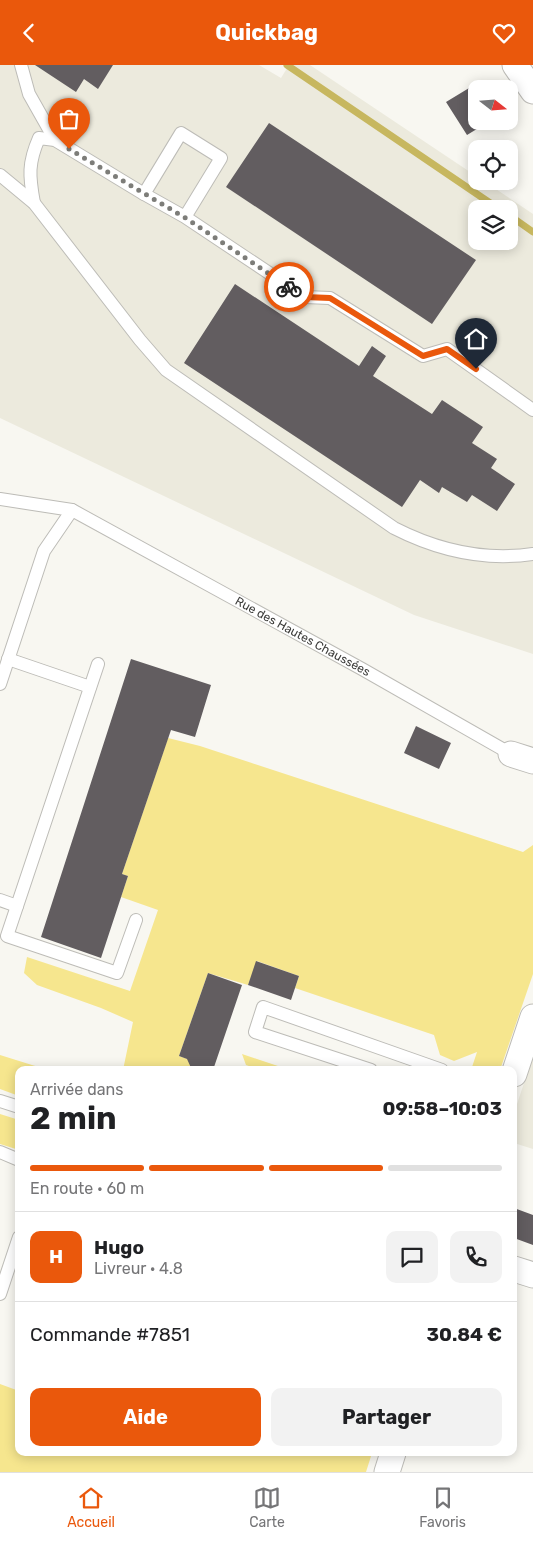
<!DOCTYPE html>
<html lang="fr">
<head>
<meta charset="utf-8">
<style>
	:root { --surface:#fff; --page:#f2f2f2; --text:#202124; --muted:#757577; --line:#e0e0e0; --accent:#ea580c }
	body { margin:0; font-family:Rubik,sans-serif; background:var(--page); color:var(--text); height:100vh; display:flex; flex-direction:column; font-size:19px; white-space:nowrap }
	* { box-sizing:border-box; margin:0 }
	p { font-size:16px; color:var(--muted) }
	.icon { flex:none; width:28px; height:28px; fill:none; stroke:currentColor; stroke-width:2; stroke-linecap:round; stroke-linejoin:round }
	.map { position:relative; flex:1; overflow:hidden }
	.panel { position:absolute; left:15px; top:1001px; width:502px; height:390px; display:flex; flex-direction:column; background:var(--surface); border-radius:10px; box-shadow:0 2px 12px #0003 }
	.panel>* { flex:none }
	.needle { width:32px; rotate:107deg }
	.tools { position:absolute; left:468px; top:15px; display:grid; gap:10px }
	.tools a { display:grid; place-items:center; width:50px; height:50px; border-radius:10px; background:var(--surface); box-shadow:0 2px 12px #0003; font-size:25px }
	.pin { position:absolute; display:grid; place-items:center; width:42px; height:42px; color:#fff; margin:-51px -21px; border-radius:50% 50% 50% 0; rotate:-45deg; box-shadow:0 0 5px #0007 }
	.pin .icon { rotate:45deg }
	.courier { position:absolute; display:grid; place-items:center; width:50px; height:50px; margin:-25px; border:4px solid #ea580c; border-radius:50%; background:#fff; color:#222; box-shadow:0 1px 6px #0007 }
	.headline em { font-style:normal; font-weight:700 }
	.headline div { display:flex; flex-direction:column-reverse }
	.headline { display:flex; align-items:center; justify-content:space-between; height:85px; padding:0 15px }
	h1 { font-size:32px; font-weight:700; line-height:38px }
	.bar { display:grid; grid-template-columns:repeat(4,1fr); gap:8px 5px; align-content:center; height:60px; padding:0 15px }
	.bar i { height:6px; border-radius:4px; background:var(--line) }
	.bar .selected { background:var(--accent) }
	.bar p { grid-column:span 4 }
	.line { display:flex; align-items:center; gap:12px; padding:0 15px; border-top:1px solid var(--line) }
	.line div { flex:1 }
	.round { display:grid; place-items:center; flex:none; width:52px; height:52px; border-radius:10px; background:var(--page) }
	.button { display:flex; gap:10px; margin-top:auto; padding:10px 15px }
	.button a { flex:1; height:58px; border-radius:10px; background:var(--accent); color:#fff; font-size:20px; font-weight:700; line-height:58px; text-align:center }
	.button a+a { background:var(--page); color:var(--text) }
	header { display:flex; justify-content:space-between; align-items:center; height:65px; padding:0 15px; background:var(--accent); color:#fff; font-size:22px; font-weight:700 }
	.tabs { display:flex; justify-content:space-around; align-items:center; height:70px; border-top:1px solid var(--line); background:var(--surface); font-size:14px; color:var(--muted) }
	.tabs a { display:grid; justify-items:center; gap:2px }
	.tabs .selected { color:var(--accent) }
	.map>svg:first-child { display:block }
	.built { fill:#eceadd; fill-rule:evenodd }
	.green { fill:#f6e68e }
	.lines { fill:none; stroke-linecap:round; stroke-linejoin:round }
	.stream { stroke:#c7b75f; stroke-width:7 }
	.building { fill:#625d60 }
	.service-casing { stroke:#bdbcb7; stroke-width:14 }
	.minor-casing { stroke:#bdbcb7; stroke-width:27 }
	.service { stroke:#fff; stroke-width:12 }
	.minor { stroke:#fff; stroke-width:25 }
	.done { stroke:#7d7d79; stroke-width:5; stroke-dasharray:0 9 }
	.route { stroke:#ea580c; stroke-width:6 }
	.labels { text-anchor:middle; stroke-width:5; stroke-linejoin:round; paint-order:stroke }
	.street-label { font-size:12px; fill:#3b3b39; stroke:#f8f7f1 }
</style>
</head>
<body>
<header><svg class="icon" aria-label="back" viewBox="0 0 24 24"><path d="M15 5l-7 7 7 7"/></svg>Quickbag<svg class="icon" aria-label="heart" viewBox="0 0 24 24"><path d="M12 20l-8-8c-3-5 5-10 8-4 3-6 11-1 8 4z"/></svg></header>
<div class="map">
<svg width="533" height="1407" viewBox="0 0 533 1407">
	<rect width="100%" height="100%" fill="#f8f7f1"/>
	<path class="built" d="M 0,0 L 259,0 L 281,13 L 289,0 L 310,0 L 476,111 L 476,116 L 484,116 L 533,149 L 533,589 L 414,550 L 0,353 ZM 476,144 L 509,144 L 509,176 L 476,176 Z
		M 533,991 L 533,1084 L 514,1078 L 514,1048 Z"/>
	<path class="green" d="M 168,673 L 200,681 L 523,787 L 533,780 L 533,909 L 500,1005 L 471,1005 L 477,987 L 454,996 L 440,990 L 434,970 L 295,923 L 299,911 L 257,896 L 248,920 L 208,908 L 179,991 L 193,996 L 192,1005 L 123,1005 L 133,957 L 101,943 L 37,920 L 24,908 L 27,892 L 130,926 L 158,845 L 121,832 L 128,811 L 122,809 Z
		M 242,989 L 290,1005 L 260,1005 L 246,1000 Z
		M 0,990 L 48,1005 L 19,1005 L 19,1031 L 0,1024 Z
		M 0,1049 L 19,1055 L 19,1085 L 0,1079 Z
		M 0,1319 L 19,1326 L 19,1388 L 372,1388 L 366,1407 L 0,1407 Z"/>
	<g class="lines">
		<path class="stream" d="M 287,0 L 499,144
			M 509,150 L 533,167"/>
	</g>
	<path class="building" d="M 35,0 L 113,0 L 98,24 L 84,14 L 76,27 Z
		M 479,17 L 483,24 L 476,24 L 476,56 L 490,56 L 467,70 L 446,37 Z
		M 269,58 L 476,195 L 432,259 L 226,122 Z
		M 235,219 L 359,301 L 372,281 L 386,291 L 373,311 L 432,349 L 442,335 L 483,362 L 472,378 L 497,394 L 491,403 L 515,419 L 497,446 L 472,430 L 467,437 L 442,422 L 439,428 L 420,415 L 402,442 L 184,298 Z
		M 131,594 L 211,620 L 195,672 L 171,665 L 122,809 L 128,811 L 101,893 L 41,872 Z
		M 416,661 L 451,678 L 439,704 L 404,688 Z
		M 256,896 L 299,911 L 291,935 L 248,920 Z
		M 208,908 L 242,920 L 213,1005 L 192,1005 L 187,994 L 179,991 Z
		M 514,1143 L 533,1150 L 533,1180 L 514,1173 Z"/>
	<g class="lines">
		<defs>
			<g id="service">
				<path d="M 21,0 L 29,29 L 55,75"/>
				<path d="M 0,110 L 34,138 L 140,275 L 166,305 L 394,463 C 437,485 485,496 533,489"/>
				<path d="M 34,138 C 29,111 28,98 39,73 L 55,75 L 144,129"/>
				<path d="M 185,152 L 221,93 L 181,68 L 144,129 L 185,152 L 305,232 L 330,233 L 423,291 L 447,284 L 533,345"/>
				<path id="s1" d="M 0,434 L 72,445 L 362,604 L 511,689"/>
				<path d="M 8,594 L 90,622"/>
				<path d="M 98,599 L 7,871 L 117,908 L 136,855"/>
				<path d="M 0,619 L 44,486 L 72,445"/>
				<path d="M 0,835 L 17,841"/>
				<path d="M 371,1005 L 255,967 L 263,942 L 442,1005"/>
				<path d="M 0,1036 L 19,1042"/>
				<path d="M 0,1087 L 19,1095"/>
				<path d="M 0,1229 L 19,1172"/>
			</g>
			<path id="minor" d="M 515,0 L 533,26
				M 511,689 L 533,696
				M 514,1009 L 533,952
				M 514,1204 L 533,1210
				M 387,1407 L 393,1388"/>
		</defs>
		<use href="#service" class="service-casing"/>
		<use href="#minor" class="minor-casing"/>
		<use href="#service" class="service"/>
		<use href="#minor" class="minor"/>
	</g>
	<g class="lines">
		<path class="done" d="M 69,84 L 184,152 L 289,222"/>
		<path class="route" d="M 289,222 L 305,232 L 330,233 L 423,291 L 447,284 L 476,304"/>
	</g>
	<g class="labels">
		<g class="street-label">
			<text dy="4" stroke="none"><textPath href="#s1" startOffset="336">Rue des Hautes Chaussées</textPath></text>
		</g>
	</g>
</svg>
<div class="tools">
<a><svg class="needle" viewBox="-14 -14 28 28"><path d="M0-13l5 13h-10z" fill="#e53935"/><path d="M0 13l5-13h-10z" fill="#757577"/></svg></a>
<a><svg class="icon" aria-label="locate" viewBox="0 0 24 24"><circle cx="12" cy="12" r="6"/><path d="M12 2v4M12 18v4M2 12h4M18 12h4"/></svg></a>
<a><svg class="icon" aria-label="layers" viewBox="0 0 24 24"><path d="M12 4l9 5-9 5-9-5zM3 14l9 5 9-5"/></svg></a>
</div>
<div class="pin" style="left:69px;top:84px;background:#ea580c"><svg class="icon" aria-label="bag" viewBox="0 0 24 24"><path d="M5 8h14l-1 12H6zM9 8a3 3 0 0 1 6 0"/></svg></div>
<div class="pin" style="left:476px;top:304px;background:#1f2937"><svg class="icon" aria-label="home" viewBox="0 0 24 24"><path d="M3 11l9-7 9 7M6 9v11h12V9"/></svg></div>
<div class="courier" style="left:289px;top:222px"><svg class="icon" aria-label="bike" viewBox="0 0 24 24"><circle cx="6" cy="16" r="4"/><circle cx="18" cy="16" r="4"/><path d="M6 16l4-8h5l3 8M10 8l3 8H6M13 5h3"/></svg></div>
<section class="panel">
<div class="headline"><div><h1>2 min</h1><p>Arrivée dans</p></div><em>09:58–10:03</em></div>
<div class="bar"><i class="selected"></i><i class="selected"></i><i class="selected"></i><i></i><p>En route · 60 m</p></div>
<div class="line" style="height:90px"><b class="round" style="background:var(--accent);color:#fff">H</b><div><b>Hugo</b><p>Livreur · 4.8</p></div><a class="round"><svg class="icon" aria-label="chat" viewBox="0 0 24 24"><path d="M4 5h16v11H9l-5 4z"/></svg></a><a class="round"><svg class="icon" aria-label="phone" viewBox="0 0 24 24"><path d="M5 4h4l2 5-3 2q2 4 5 5l2-3 5 2v4C11 20 4 13 5 4z"/></svg></a></div>
<div class="line" style="height:65px"><div>Commande #7851</div><b>30.84 €</b></div>
<div class="button"><a>Aide</a><a>Partager</a></div>
</section>
</div>
<nav class="tabs">
<a class="selected"><svg class="icon" aria-label="home" viewBox="0 0 24 24"><path d="M3 11l9-7 9 7M6 9v11h12V9"/></svg>Accueil</a>
<a><svg class="icon" aria-label="map" viewBox="0 0 24 24"><path d="M3 6l6-2 6 2 6-2v14l-6 2-6-2-6 2zM9 4v14M15 6v14"/></svg>Carte</a>
<a><svg class="icon" aria-label="saved" viewBox="0 0 24 24"><path d="M7 4h10v16l-5-4-5 4z"/></svg>Favoris</a>
</nav>
</body>
</html>
